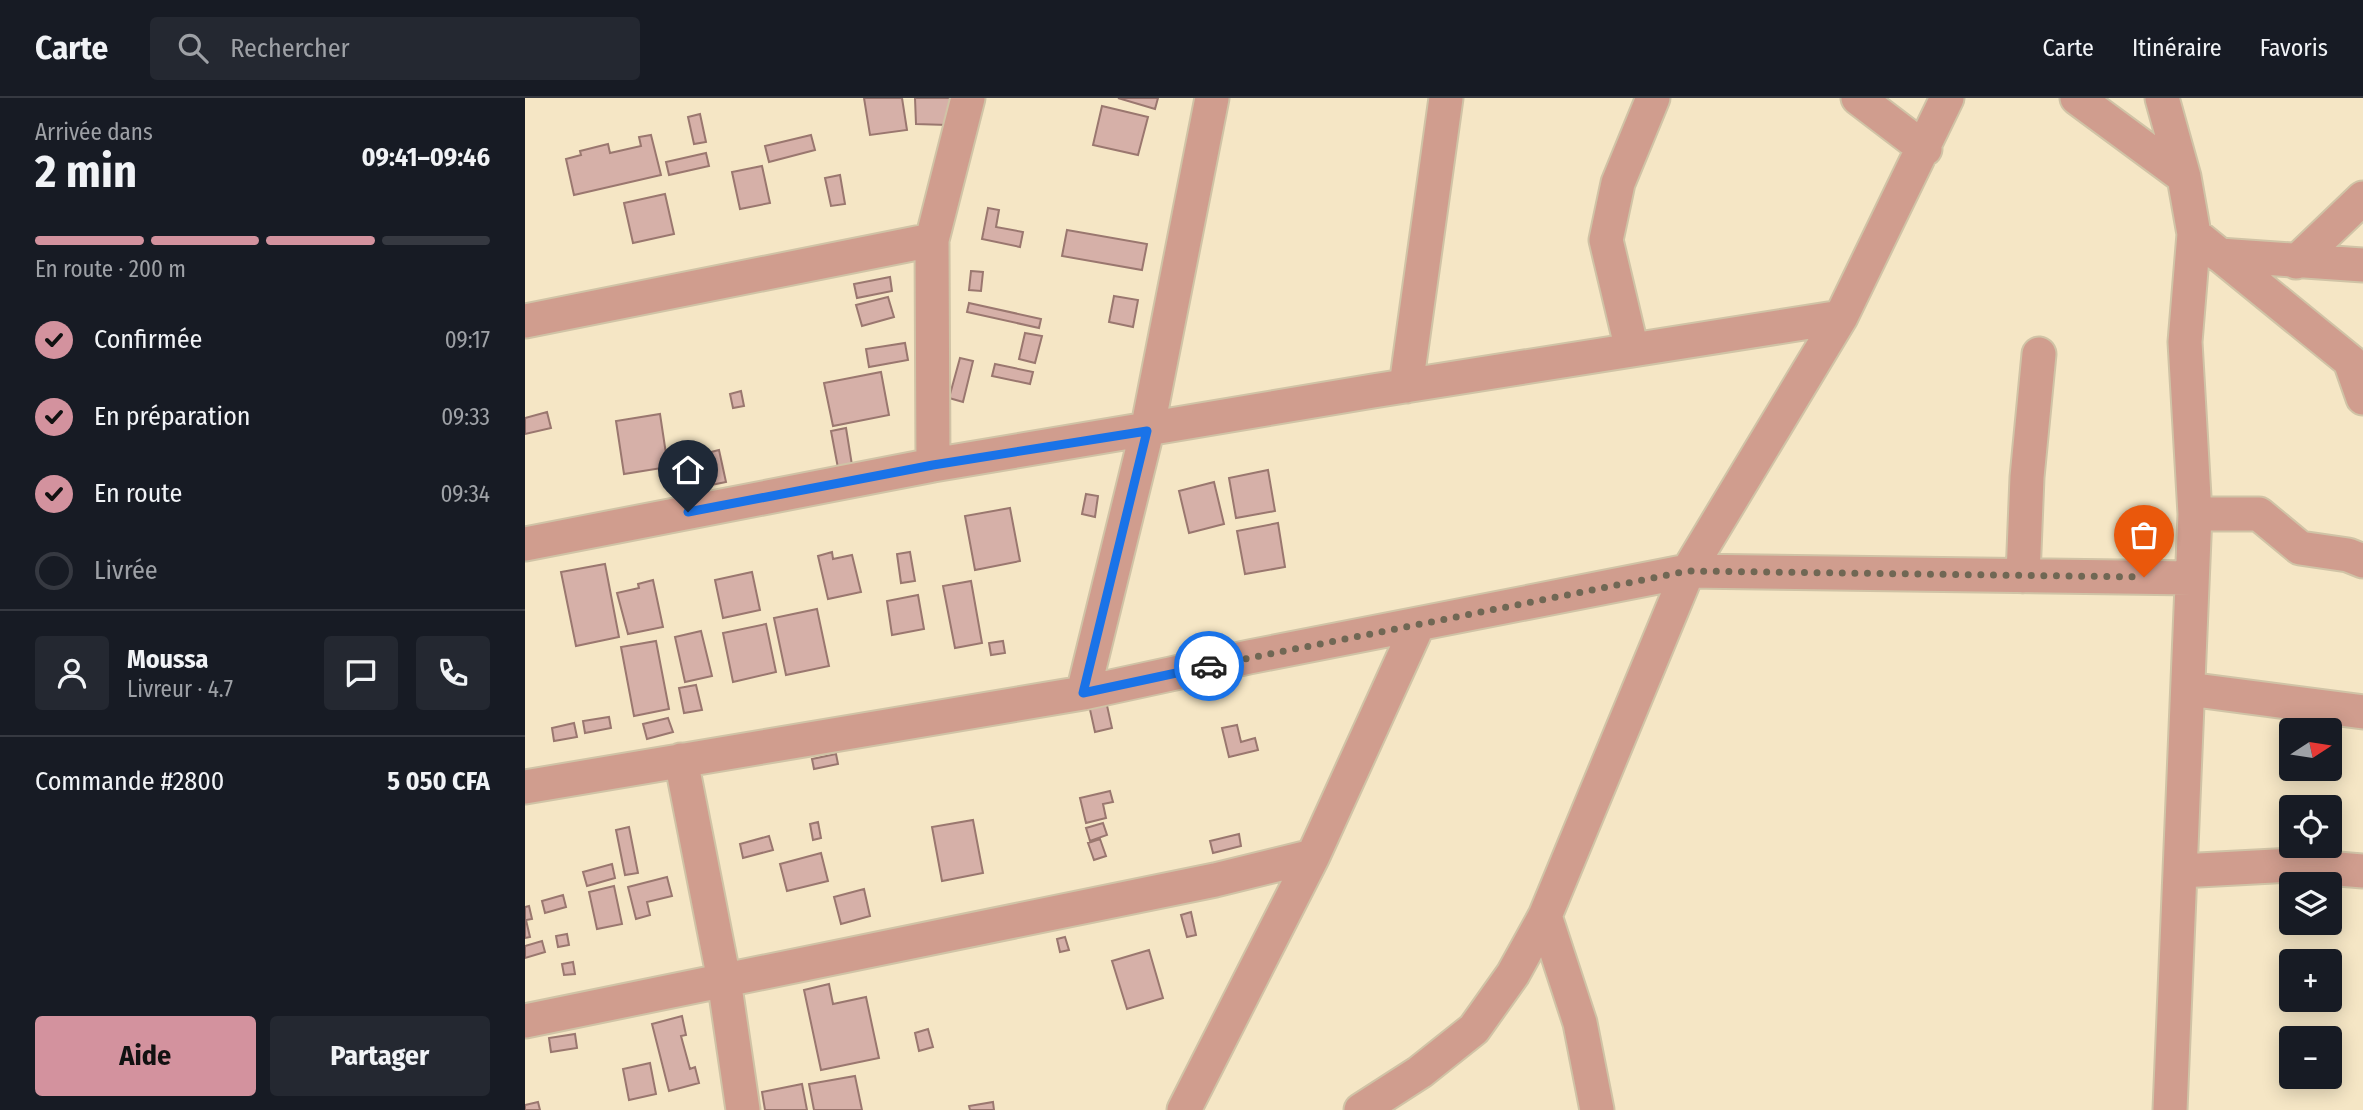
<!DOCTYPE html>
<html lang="fr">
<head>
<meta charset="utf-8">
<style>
	:root { --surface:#171b24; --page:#242831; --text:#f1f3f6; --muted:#9ea1a6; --line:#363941; --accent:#d3929e }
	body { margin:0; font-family:"Fira Sans Condensed",sans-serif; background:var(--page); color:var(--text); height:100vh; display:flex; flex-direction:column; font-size:26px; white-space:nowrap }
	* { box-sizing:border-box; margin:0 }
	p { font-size:23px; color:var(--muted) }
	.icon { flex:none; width:38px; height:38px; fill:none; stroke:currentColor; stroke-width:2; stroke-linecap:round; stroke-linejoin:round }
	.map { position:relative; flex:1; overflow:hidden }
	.side { display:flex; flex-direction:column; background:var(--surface); width:525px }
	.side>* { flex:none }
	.needle { width:46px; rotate:78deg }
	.controls { position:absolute; left:1754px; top:620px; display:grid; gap:14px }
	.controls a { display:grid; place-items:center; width:63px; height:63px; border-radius:7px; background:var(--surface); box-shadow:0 4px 18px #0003; font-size:35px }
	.pin { position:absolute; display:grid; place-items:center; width:60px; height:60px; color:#fff; margin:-72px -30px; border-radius:50% 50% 50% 0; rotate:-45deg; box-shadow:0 0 7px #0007 }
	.pin .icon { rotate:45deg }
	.courier { position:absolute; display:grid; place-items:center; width:70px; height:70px; margin:-35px; border:5px solid #1a73e8; border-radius:50%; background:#fff; color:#222; box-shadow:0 2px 9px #0007 }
	.head em { font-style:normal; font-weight:700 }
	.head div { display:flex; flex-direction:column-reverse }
	.head { display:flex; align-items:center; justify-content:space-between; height:119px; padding:0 35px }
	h1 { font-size:46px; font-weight:700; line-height:52px }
	.bar { display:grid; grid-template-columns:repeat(4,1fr); gap:10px 7px; align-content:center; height:84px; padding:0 35px }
	.bar i { height:9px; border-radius:5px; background:var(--line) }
	.bar .on { background:var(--accent) }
	.bar p { grid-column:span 4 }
	.line { display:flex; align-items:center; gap:18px; padding:0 35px; border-top:2px solid var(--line) }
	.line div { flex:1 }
	.round { display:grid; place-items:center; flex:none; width:74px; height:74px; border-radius:7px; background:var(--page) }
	ol { padding:0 35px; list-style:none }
	li { display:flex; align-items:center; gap:21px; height:77px }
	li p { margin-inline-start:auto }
	li .icon { padding:7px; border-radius:50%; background:var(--accent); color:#111; stroke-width:4 }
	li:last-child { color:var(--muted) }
	li i { width:38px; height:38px; border:4px solid var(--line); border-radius:50% }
	.button { display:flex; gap:14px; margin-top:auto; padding:14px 35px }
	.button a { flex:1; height:80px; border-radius:7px; background:var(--accent); color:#111; font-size:28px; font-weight:700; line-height:80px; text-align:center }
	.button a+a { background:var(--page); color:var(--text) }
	header { display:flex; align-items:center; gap:42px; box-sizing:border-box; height:98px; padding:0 35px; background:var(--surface); border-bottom:2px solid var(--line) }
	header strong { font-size:33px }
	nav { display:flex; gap:38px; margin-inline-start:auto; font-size:24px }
	.search { width:490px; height:63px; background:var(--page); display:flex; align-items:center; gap:18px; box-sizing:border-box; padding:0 24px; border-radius:7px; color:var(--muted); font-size:26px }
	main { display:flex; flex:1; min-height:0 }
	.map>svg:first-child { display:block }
	.building { fill:#d6b0a8; stroke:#9a776f; stroke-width:2 }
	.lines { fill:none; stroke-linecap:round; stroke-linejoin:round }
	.street-casing { stroke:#d0c3a6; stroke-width:37 }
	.street { stroke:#d09d8e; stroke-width:33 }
	.done { stroke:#706754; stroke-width:7; stroke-dasharray:0 12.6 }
	.route { stroke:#1a73e8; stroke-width:9 }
</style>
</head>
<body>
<header>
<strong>Carte</strong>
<div class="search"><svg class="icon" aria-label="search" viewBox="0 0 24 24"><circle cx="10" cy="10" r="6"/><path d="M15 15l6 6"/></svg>Rechercher</div>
<nav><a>Carte</a><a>Itinéraire</a><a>Favoris</a></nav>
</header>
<main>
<section class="side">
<div class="head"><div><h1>2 min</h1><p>Arrivée dans</p></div><em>09:41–09:46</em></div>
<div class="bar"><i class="on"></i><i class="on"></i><i class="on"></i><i></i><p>En route · 200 m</p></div>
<ol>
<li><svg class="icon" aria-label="check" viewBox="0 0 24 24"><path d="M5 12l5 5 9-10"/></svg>Confirmée<p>09:17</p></li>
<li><svg class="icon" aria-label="check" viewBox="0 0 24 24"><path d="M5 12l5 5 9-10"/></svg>En préparation<p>09:33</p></li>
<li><svg class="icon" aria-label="check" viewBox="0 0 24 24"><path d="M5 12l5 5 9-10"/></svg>En route<p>09:34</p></li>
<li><i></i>Livrée</li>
</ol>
<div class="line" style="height:126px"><a class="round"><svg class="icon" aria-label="person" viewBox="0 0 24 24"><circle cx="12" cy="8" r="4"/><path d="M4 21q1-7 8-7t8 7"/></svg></a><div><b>Moussa</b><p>Livreur · 4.7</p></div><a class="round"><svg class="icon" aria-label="chat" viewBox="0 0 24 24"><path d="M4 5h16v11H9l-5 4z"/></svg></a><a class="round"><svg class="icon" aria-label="phone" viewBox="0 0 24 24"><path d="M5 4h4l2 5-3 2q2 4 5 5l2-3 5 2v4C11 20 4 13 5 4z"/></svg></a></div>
<div class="line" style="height:91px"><div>Commande #2800</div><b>5 050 CFA</b></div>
<div class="button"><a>Aide</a><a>Partager</a></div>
</section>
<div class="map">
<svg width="1838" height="1012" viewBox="0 0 1838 1012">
	<rect width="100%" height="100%" fill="#f5e6c5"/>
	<path class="building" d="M 339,0 L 377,0 L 382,32 L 345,37 Z
		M 390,0 L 429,0 L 422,27 L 391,26 Z
		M 593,0 L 633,0 L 630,11 Z
		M 577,8 L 623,19 L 613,57 L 568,47 Z
		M 175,16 L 181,44 L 169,46 L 163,19 Z
		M 126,37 L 136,77 L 49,97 L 41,61 L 56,57 L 55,53 L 83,46 L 85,55 L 116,48 L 114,39 Z
		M 286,37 L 290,52 L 244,64 L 240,48 Z
		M 181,55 L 184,68 L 144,77 L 141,64 Z
		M 237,68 L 245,105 L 215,111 L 207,74 Z
		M 315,77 L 320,106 L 306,108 L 300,80 Z
		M 140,96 L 149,136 L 108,145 L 99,105 Z
		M 463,110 L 474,112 L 471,129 L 498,134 L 495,149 L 457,141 Z
		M 542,132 L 622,146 L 617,172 L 537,158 Z
		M 446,173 L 458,174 L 456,193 L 444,192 Z
		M 365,179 L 367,193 L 332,200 L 329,186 Z
		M 589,198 L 613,202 L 608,229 L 584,224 Z
		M 363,199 L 369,219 L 337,228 L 331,207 Z
		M 444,205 L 516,221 L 514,230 L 442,214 Z
		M 500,235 L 517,238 L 510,265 L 494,261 Z
		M 380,245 L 383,262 L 344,269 L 341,251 Z
		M 435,260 L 448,263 L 438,304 L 424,300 Z
		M 470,266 L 508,274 L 505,286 L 467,278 Z
		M 356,274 L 364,317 L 308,328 L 299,285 Z
		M 216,293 L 219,308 L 208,310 L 205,296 Z
		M 22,314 L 26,330 L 0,336 L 0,320 Z
		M 135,316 L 143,369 L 99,376 L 91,323 Z
		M 321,330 L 327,367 L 313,370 L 306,333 Z
		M 194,352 L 201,384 L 186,387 L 178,356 Z
		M 743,372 L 750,413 L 711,420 L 704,380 Z
		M 689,384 L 699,426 L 664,435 L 654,393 Z
		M 561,396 L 573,398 L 570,419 L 557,416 Z
		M 485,410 L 495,463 L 450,472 L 440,418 Z
		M 753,425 L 760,469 L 720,476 L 712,433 Z
		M 307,454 L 308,461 L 327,457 L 336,494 L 303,501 L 293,458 Z
		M 385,454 L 390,483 L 376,485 L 372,456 Z
		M 80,466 L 94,539 L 51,548 L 36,474 Z
		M 227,474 L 235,512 L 198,520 L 190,482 Z
		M 128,482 L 138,529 L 103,536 L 92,495 L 114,490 L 113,486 Z
		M 446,483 L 457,545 L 430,550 L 418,488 Z
		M 393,497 L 399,531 L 367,537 L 362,503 Z
		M 292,511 L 304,568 L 261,577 L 249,520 Z
		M 241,526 L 251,574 L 208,584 L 198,535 Z
		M 176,533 L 187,578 L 160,584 L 150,539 Z
		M 131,543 L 144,611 L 109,618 L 96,549 Z
		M 478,543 L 480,555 L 466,557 L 464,545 Z
		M 171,587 L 177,612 L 159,615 L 154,590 Z
		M 581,603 L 587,630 L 570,634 L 564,607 Z
		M 84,619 L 86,630 L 60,635 L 58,623 Z
		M 143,620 L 148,634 L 122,641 L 118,626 Z
		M 49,625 L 52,639 L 29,643 L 27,630 Z
		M 712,627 L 716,644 L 730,640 L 733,652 L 704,659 L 697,630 Z
		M 311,656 L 313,666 L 289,671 L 287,661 Z
		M 585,693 L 588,704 L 578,706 L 581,720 L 561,725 L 555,700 Z
		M 448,722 L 458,775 L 417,783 L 407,729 Z
		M 293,724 L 296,740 L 288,742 L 285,726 Z
		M 578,725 L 582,737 L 565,743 L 561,730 Z
		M 104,729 L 113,775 L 100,777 L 91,732 Z
		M 714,736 L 716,748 L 688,755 L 685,743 Z
		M 244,738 L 248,752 L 218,760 L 215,746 Z
		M 575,741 L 581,758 L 569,762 L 563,745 Z
		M 296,755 L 303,783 L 262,793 L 255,766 Z
		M 87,766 L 90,780 L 62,788 L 58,774 Z
		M 142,779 L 147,798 L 122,804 L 125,817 L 111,821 L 103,789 Z
		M 89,788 L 97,826 L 72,831 L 64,794 Z
		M 339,791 L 345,818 L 316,826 L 309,799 Z
		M 38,797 L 41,809 L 20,815 L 17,803 Z
		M 4,808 L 7,821 L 1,822 L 5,839 L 0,840 L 0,809 Z
		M 666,814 L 671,837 L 662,839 L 656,817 Z
		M 42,836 L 44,847 L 33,849 L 31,838 Z
		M 540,839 L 544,852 L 535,854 L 532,841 Z
		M 17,843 L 20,854 L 0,860 L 0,848 Z
		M 624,852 L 638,900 L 602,911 L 587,863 Z
		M 48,864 L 50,876 L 39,877 L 37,866 Z
		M 304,886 L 308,906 L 341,899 L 354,960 L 296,972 L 279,892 Z
		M 157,918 L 161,937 L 156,938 L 165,971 L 170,969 L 174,985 L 144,993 L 127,926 Z
		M 403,931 L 408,949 L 394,953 L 390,935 Z
		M 50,936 L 52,950 L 26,954 L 24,940 Z
		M 125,965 L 131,996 L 104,1002 L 98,971 Z
		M 330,978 L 337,1012 L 289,1012 L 284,986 Z
		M 277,986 L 282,1012 L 240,1012 L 237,994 Z
		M 13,1004 L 15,1012 L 0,1012 L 0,1007 Z
		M 468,1004 L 469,1012 L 445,1012 L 444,1008 Z"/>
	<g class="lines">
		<defs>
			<path id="street" d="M 1333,0 L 1400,51
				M 1552,0 L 1659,79
				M 1637,0 L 1659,79 L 1669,136 L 1660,244 L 1670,416 L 1645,1012
				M 1669,136 L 1825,263 L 1838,300
				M 1694,157 L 1838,167
				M 1771,164 L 1838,100
				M 0,223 L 407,142
				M 1107,252 L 1081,142 L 1093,85 L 1128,0
				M 881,288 L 921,0
				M 408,367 L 407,142 L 443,0
				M 1670,416 L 1734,416 L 1775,450 L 1823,457 L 1838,463
				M 0,446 L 408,367 L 848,293 L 1316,219
				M 1498,478 L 1502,379 L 1514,256
				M 1663,591 L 1838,614
				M 558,595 L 622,333 L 687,0
				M 156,662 L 199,882 L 218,1012
				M 0,689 L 558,595 L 724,559 L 1163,473 L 1667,480
				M 1655,773 L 1766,767 L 1838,773
				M 1020,818 L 1055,925 L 1072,1012
				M 0,923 L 690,782 L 788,758
				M 659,1012 L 788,758 L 893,527
				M 836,1012 L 895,974 L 949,931 L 988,876 L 1020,818 L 1163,473 L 1316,219 L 1422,0"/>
		</defs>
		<use href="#street" class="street-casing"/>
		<use href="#street" class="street"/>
	</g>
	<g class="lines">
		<path class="done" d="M 684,568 L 1163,473 L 1619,479"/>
		<path class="route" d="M 163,414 L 408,367 L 622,333 L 558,595 L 684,568"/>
	</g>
</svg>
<div class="controls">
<a><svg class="needle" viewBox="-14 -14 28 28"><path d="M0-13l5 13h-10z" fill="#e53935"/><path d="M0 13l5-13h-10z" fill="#9ea1a6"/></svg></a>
<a><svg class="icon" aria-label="locate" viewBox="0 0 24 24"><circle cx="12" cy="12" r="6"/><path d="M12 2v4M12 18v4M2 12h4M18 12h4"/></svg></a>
<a><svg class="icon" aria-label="layers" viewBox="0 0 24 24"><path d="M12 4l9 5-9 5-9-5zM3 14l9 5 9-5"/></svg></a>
<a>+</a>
<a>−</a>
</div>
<div class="pin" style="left:1619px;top:479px;background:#ea580c"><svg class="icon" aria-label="bag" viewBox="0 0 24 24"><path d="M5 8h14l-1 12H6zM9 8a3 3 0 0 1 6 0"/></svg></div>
<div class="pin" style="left:163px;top:414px;background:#1f2937"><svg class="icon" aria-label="home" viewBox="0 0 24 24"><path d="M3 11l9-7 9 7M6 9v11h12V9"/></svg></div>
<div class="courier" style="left:684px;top:568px"><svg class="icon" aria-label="car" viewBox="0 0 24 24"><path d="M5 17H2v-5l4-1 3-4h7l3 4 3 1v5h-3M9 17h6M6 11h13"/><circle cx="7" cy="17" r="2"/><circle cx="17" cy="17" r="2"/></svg></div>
</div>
</main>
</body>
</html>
